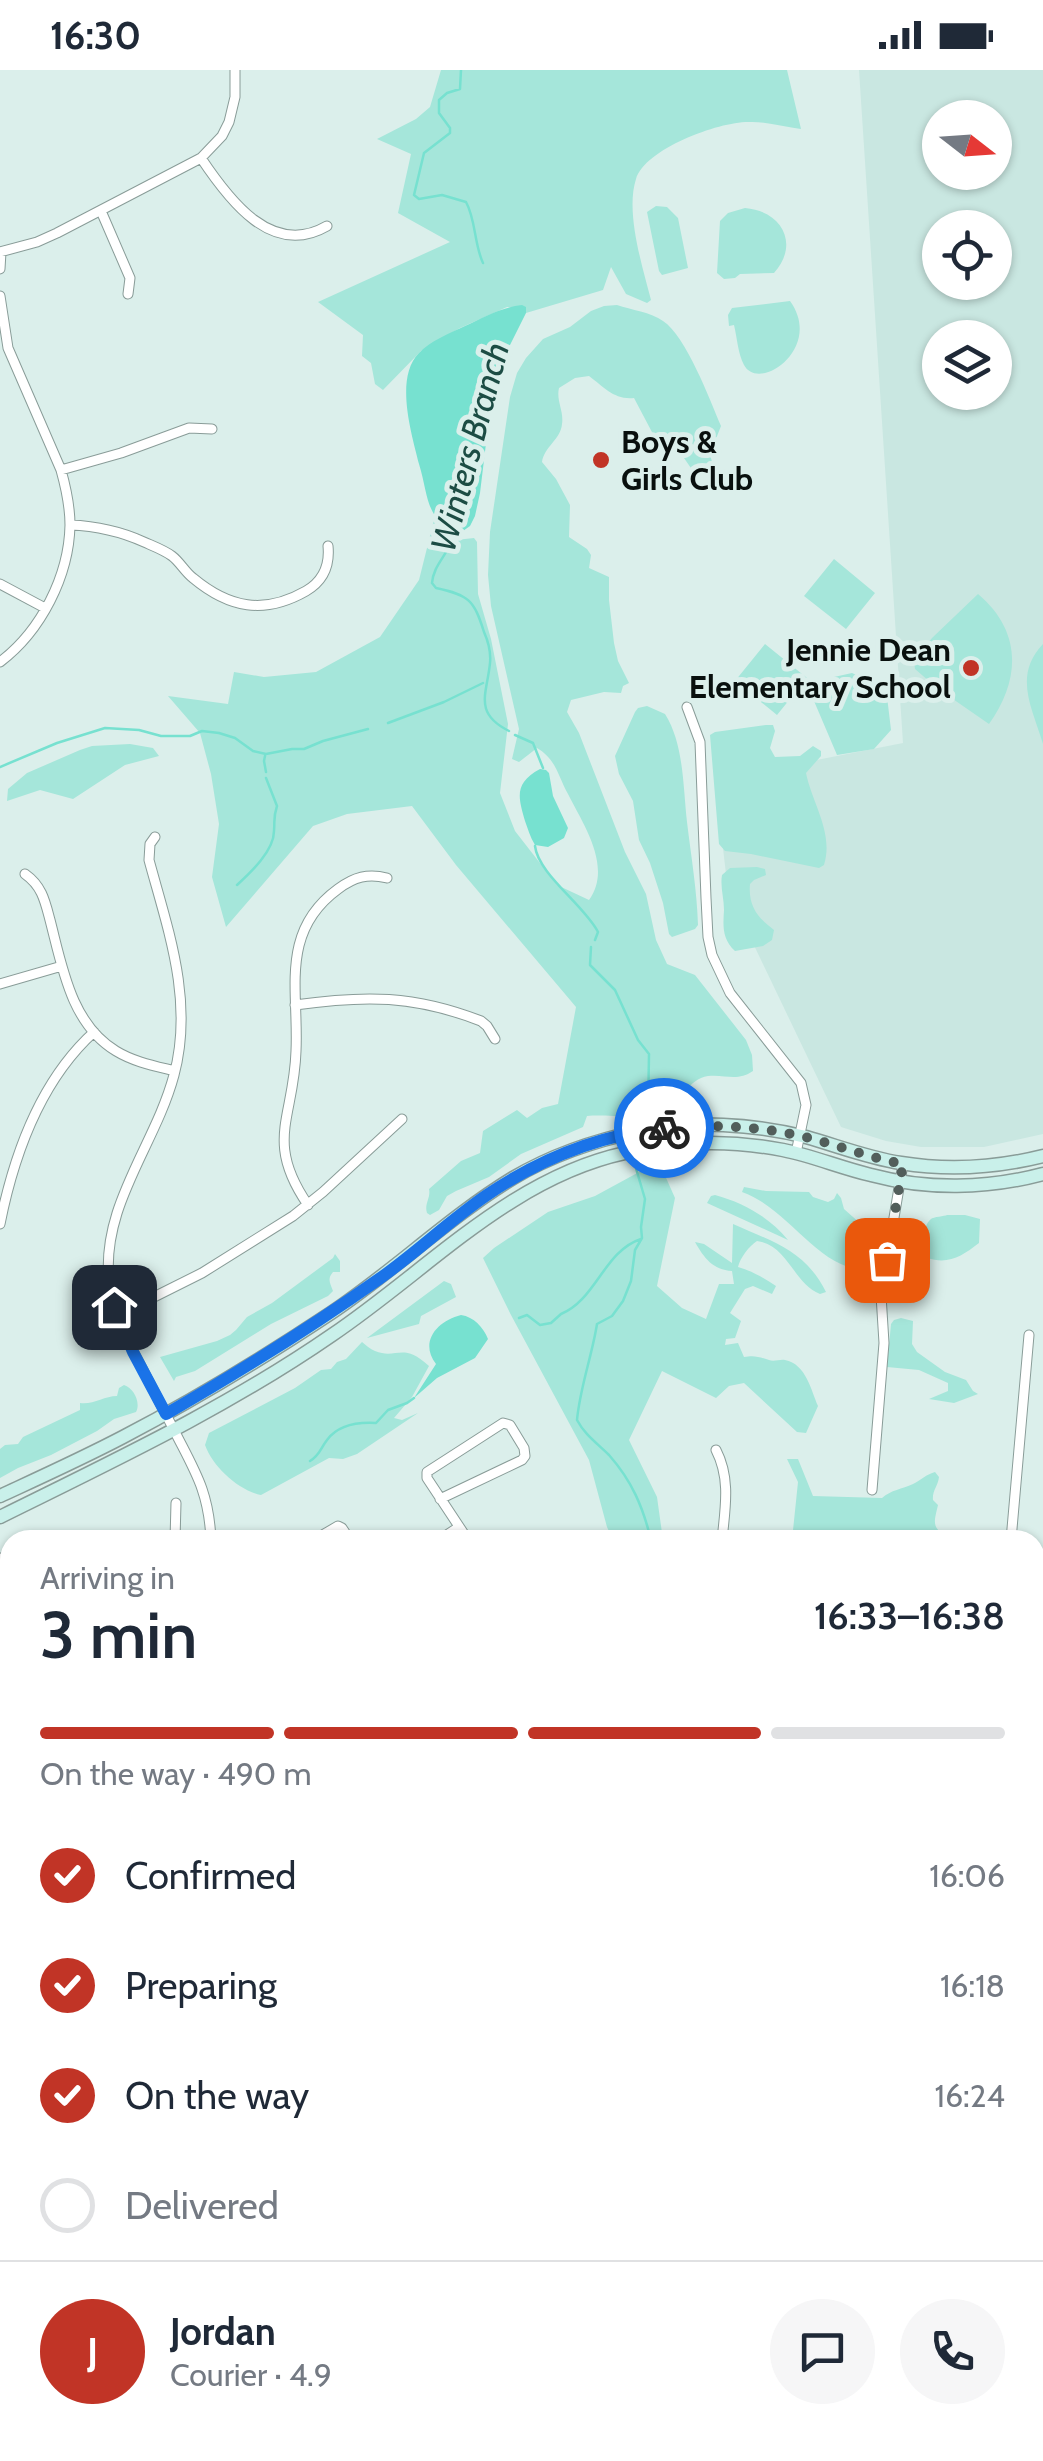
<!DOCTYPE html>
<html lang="en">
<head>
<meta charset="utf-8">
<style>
	:root { --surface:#fff; --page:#f6f6f7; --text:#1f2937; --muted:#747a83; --line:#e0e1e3; --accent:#c13426 }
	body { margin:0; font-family:Cabin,sans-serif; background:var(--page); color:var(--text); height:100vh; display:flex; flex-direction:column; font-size:38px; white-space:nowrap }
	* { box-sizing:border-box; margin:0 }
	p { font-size:32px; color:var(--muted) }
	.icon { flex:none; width:55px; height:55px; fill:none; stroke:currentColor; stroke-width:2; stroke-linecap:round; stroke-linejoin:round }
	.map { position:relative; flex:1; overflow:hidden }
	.panel { position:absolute; left:0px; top:1460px; width:1045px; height:932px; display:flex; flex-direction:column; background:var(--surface); border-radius:30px 30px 0 0; box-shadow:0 2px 8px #0004 }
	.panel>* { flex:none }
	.needle { width:65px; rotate:107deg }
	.buttons { position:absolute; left:922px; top:30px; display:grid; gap:20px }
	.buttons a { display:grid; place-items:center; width:90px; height:90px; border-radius:50%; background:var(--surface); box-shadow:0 2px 8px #0004; font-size:50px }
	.pin { position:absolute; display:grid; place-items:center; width:85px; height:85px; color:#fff; margin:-42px; border-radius:20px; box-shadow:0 5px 15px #0006 }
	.courier { position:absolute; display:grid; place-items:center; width:100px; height:100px; margin:-50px; border:8px solid #1a73e8; border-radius:50%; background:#fff; color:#222; box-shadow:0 2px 12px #0007 }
	.headline em { font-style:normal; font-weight:600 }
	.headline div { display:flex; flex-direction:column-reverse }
	.headline { display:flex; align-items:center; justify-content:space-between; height:170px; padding:0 40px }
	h1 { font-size:65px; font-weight:600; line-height:75px }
	.bar { display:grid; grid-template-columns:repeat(4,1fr); gap:15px 10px; align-content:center; height:120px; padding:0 40px }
	.bar i { height:12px; border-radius:8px; background:var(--line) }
	.bar .active { background:var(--accent) }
	.bar p { grid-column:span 4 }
	.line { display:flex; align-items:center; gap:25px; padding:0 40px; border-top:2px solid var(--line) }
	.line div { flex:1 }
	.round { display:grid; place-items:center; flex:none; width:105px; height:105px; border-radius:52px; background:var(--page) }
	ol { padding:0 40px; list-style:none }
	li { display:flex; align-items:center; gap:30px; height:110px }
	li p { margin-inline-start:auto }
	li .icon { padding:10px; border-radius:50%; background:var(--accent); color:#fff; stroke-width:4 }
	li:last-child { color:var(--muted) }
	li i { width:55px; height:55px; border:5px solid var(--line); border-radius:50% }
	.status { display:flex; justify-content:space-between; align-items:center; height:70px; padding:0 50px; background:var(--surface); direction:ltr }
	.status svg { height:28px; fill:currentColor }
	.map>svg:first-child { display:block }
	.built { fill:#c9e7e1; fill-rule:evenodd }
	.green { fill:#a5e6da }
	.water { fill:#77e1d0 }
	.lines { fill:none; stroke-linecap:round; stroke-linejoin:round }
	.stream { stroke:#77e1d0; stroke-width:2.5 }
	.minor-casing { stroke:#899c98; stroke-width:11 }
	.tertiary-casing { stroke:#899c98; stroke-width:14 }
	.secondary-casing { stroke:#899c98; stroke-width:15 }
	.minor { stroke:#fff; stroke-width:9 }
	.tertiary { stroke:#fff; stroke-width:11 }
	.secondary { stroke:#c9f0ea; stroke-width:12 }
	.done { stroke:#525e5b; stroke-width:10; stroke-dasharray:0 18 }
	.route { stroke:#1a73e8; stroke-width:12 }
	.poi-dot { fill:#c13426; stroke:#dbefeb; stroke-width:4 }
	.labels { text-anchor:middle; stroke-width:10; stroke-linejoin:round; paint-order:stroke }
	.poi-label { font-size:32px; font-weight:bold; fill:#09100e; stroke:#dbefeb; text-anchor:start }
	.water-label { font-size:35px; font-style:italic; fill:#1c4c44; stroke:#dbefeb }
</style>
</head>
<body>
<div class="status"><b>16:30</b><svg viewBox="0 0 49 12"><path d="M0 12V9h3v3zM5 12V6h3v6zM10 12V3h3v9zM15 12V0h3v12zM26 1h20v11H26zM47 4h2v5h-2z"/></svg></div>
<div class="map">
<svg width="1043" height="2391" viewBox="0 0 1043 2391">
	<rect width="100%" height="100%" fill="#dbefeb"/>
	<path class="built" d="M 859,0 L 1043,0 L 1043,1064 L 984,1077 L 921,1077 L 886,1071 L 841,1057 L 728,821 L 715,710 L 903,673 ZM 940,48 L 995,48 L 995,102 L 940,102 ZM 940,158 L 995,158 L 995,212 L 940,212 ZM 940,268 L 995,268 L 995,322 L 940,322 Z"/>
	<path class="green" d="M 441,0 L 787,0 L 801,59 C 784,57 765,51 748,52 C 718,52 645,79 636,109 C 625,143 643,198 651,230 L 647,233 L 626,224 L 611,197 L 603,220 L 526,243 L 526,237 L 507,237 L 460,258 L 421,281 L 383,320 L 375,314 L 371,293 L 362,286 L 363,265 L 318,232 L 450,172 L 398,143 L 411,84 L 377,69 L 416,49 L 430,37 Z
		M 656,136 L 667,137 L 678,148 L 688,198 L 662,205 L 659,201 L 647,142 Z
		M 745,138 C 782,141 800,174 774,203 L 740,204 L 735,208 L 724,209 L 717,203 L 720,151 L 728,143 Z
		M 790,231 C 824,278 759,323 744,295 C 738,284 737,267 734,255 L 729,256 L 728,245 L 732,238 Z
		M 617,235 C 631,240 651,242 663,251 C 686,266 710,330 721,356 L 710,384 L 713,396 L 695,404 L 684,388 L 663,383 L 634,328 C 614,330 604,317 589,306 L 575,308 L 559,318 C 556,331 564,341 562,354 C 561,369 544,377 542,392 L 556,409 L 570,435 L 569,467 L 587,479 L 591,485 L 589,498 L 609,507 L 609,530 L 614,573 L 618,591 L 629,613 L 623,616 L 621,623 L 604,622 L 571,630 L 567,642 L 579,663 L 625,782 L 646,824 L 656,870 L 667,894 L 695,905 L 746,970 L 752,985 L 753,1001 C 737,1012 725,1004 708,1006 C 688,1009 681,1032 665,1040 C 641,1051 613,1044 587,1046 L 583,1057 L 521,1084 L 489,1107 L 456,1121 L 447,1126 L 439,1140 L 430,1145 L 427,1143 C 424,1134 431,1128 429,1119 L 461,1091 L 480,1083 L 483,1061 L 517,1040 L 527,1048 L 542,1038 L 558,1034 L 576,937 L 456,795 L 412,736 L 347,744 L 313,756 L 226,857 L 212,807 L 219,754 L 211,704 L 200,663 L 168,626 L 228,634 L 234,602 L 264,607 L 316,602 L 380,567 L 419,510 L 435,446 L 456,470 L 474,468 L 477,472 L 478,524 L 491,569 L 508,654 L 500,723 L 515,761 L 557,815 L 589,830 C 613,797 583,754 568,724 C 558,706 556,689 537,678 L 519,692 L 512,689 L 519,659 L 491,536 L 488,505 L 490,462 L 510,327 L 517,303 L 526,288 L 543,269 L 570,257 L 591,241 L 604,236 Z
		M 834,489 L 875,523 L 846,559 L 804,526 Z
		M 978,524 C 1022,561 1021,609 989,654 L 937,618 L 915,599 L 914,591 L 932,568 Z
		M 765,574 L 807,608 L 777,645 L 735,611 Z
		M 1043,574 L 1043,674 C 1032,637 1013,606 1043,574 Z
		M 852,603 L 886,618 L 891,660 L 874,679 L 837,685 L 814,631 L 834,607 Z
		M 647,636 L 665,644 C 684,674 683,717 687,752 C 691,786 697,820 698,855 L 695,859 L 672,867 L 669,864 L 663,833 L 650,793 L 639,770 L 633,731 L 619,704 L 615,686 L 635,642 L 638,638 Z
		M 766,655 L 773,655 L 775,661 L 770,678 L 775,687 L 800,686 L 813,676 L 821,681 L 821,686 L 806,703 C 812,733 834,763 824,795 L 819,798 L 751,784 L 725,781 L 719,774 L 710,665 L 715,662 Z
		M 130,674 L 153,678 L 159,686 L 125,695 L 73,729 L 40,720 L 7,731 L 8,719 L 27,703 L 80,680 L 92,676 Z
		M 757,797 L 765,799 L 766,805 L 754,810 L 750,814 C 748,836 758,848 774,860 L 772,870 L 763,876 L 735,881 C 722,869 723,856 724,840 C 724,828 720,817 722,805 L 730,798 Z
		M 641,1101 L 663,1101 L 675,1128 L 657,1216 L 682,1238 L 706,1249 L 719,1214 L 734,1214 L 732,1201 C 713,1200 704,1188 695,1172 L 704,1174 L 732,1193 L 733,1154 C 773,1172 805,1180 826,1222 L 820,1224 C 793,1213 788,1175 757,1171 C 749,1176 740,1188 738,1197 C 752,1201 764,1208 776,1216 L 772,1224 L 753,1216 L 745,1219 L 730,1243 L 741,1251 L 735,1268 L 726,1269 L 725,1275 L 738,1273 L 744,1287 C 755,1285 759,1287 769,1290 C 774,1292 780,1289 785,1290 C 806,1294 811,1320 818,1336 L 806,1363 L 797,1362 L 744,1313 L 729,1316 L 716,1328 L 662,1301 L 629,1370 L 657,1427 L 663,1470 L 613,1470 L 607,1457 L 589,1390 L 511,1245 L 483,1188 L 494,1178 L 548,1142 L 595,1126 Z
		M 744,1117 L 766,1121 L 809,1122 L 813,1127 L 828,1132 L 834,1129 L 837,1123 L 841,1128 L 844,1139 L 862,1155 L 868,1167 L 862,1200 C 815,1195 788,1138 742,1122 Z
		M 715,1125 C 744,1133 769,1147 788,1170 L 707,1133 L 711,1126 Z
		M 947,1145 L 965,1145 L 980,1149 L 979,1173 C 962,1186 949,1195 927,1188 C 922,1178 922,1156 931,1149 C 933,1147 945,1146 947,1145 Z
		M 335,1184 L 340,1191 L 340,1202 L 333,1202 C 327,1209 330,1213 333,1221 L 328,1226 L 271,1254 L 195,1301 L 176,1307 L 174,1311 L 160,1287 L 217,1271 L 230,1265 L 236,1260 L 247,1247 L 272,1233 L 333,1188 Z
		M 444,1211 L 451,1214 L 456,1227 L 421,1246 L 419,1254 L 367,1268 Z
		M 901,1248 L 913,1251 L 912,1274 L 917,1282 L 945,1302 L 966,1310 L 973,1321 L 978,1324 L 954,1333 L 929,1329 L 948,1321 L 948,1313 L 919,1300 L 887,1297 L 891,1254 L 894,1250 Z
		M 362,1272 C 366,1275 370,1279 375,1281 C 397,1290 402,1271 429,1296 L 412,1327 L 394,1348 L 402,1350 L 418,1343 L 357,1384 L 343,1389 L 329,1388 L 261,1425 C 238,1420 213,1397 205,1375 L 209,1363 L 295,1318 L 321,1300 L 331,1299 L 337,1292 L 346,1289 Z
		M 124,1315 C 134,1318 141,1333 136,1342 L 114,1349 L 97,1361 L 51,1385 L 18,1398 L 0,1408 L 0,1379 L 5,1375 L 18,1374 L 23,1367 L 80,1340 L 80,1333 C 93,1335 104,1326 117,1326 L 119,1318 Z
		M 787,1389 L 798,1389 L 813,1426 L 882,1428 C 891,1420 902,1419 913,1414 C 921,1410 927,1404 935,1402 L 939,1407 C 938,1416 932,1421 933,1430 L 938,1435 C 933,1456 932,1457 951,1470 L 792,1470 L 798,1412 Z"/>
	<path class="water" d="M 522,235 L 526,237 L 526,243 L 500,295 L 491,332 L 480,423 L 475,446 L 470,456 L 456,466 C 424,444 429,427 419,394 C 412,365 394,308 419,283 C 430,271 450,263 465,256 C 484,247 502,237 522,235 Z
		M 540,699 L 546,700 L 549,703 L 553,726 L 568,758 L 564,768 L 548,777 L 535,775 C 530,767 528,759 525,751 C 518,727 514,713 540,699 Z
		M 461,1245 C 474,1247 483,1257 488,1269 L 475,1288 L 437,1308 L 414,1328 L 436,1294 C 419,1272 437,1251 461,1245 Z"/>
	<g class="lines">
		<path class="stream" d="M 461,0 L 460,19 L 447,23 L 439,30 L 439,43 L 450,58 L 450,63 L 424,83 L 414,125 L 419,129 L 442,125 L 466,132 C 476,150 474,174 483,193
			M 454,461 C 450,485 434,492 432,513 L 436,518 C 469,525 474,530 484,562 C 488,571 491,583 490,593 C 487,624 473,643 509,661
			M 388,653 L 444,632 L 483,613
			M 515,665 L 533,673 L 543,698
			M 265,686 L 264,691 L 266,702
			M 0,697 L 57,673 L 105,658 L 139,660 L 161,666 L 190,666 L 202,661 L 219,663 L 235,668 L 253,681 L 266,684 L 292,679 L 304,679 L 323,671 L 368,659
			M 535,776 C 538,804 585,836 598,862 L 595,870
			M 237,815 C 250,803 274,781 274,761 C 275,750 273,748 277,736 L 266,708
			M 591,877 L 590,895 L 615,920 L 638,970 L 649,984 L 648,1042
			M 635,1095 L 645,1129 L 641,1157 L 642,1168 L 635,1180 L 631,1211 L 623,1231 L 612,1246 L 597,1254 C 592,1286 580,1317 577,1350 C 585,1365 597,1373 609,1385 C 632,1411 643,1437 651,1470
			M 519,1248 L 527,1245 L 540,1255 L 551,1253 L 561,1244 C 596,1230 604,1181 641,1169
			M 310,1391 C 320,1385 320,1379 327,1370 C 338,1355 359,1352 376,1353 L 388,1340 L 407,1333 L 414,1328
			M 700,2382 L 703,2391"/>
		<defs>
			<path id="minor" d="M 201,88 C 229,130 272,188 327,156
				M 101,141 L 130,208 L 128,224
				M 0,182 L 37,172 L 57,163 L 201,88 L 222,66 L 229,52 L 235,27 L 235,0
				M 0,199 L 1,182
				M 0,226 L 8,278 L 61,400 C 66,418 70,436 70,455 C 69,506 41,561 0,592
				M 61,400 L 121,383 L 189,358 L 212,359
				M 70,455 C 96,456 120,461 144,472 C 153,476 164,480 172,486 C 180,492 185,502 193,508 C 229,538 264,545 306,521 C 323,511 330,496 328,476
				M 0,514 L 45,538
				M 687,637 L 700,672 L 706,828 L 708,867 L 712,885 L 730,923 L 801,1013 L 806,1035 L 796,1083
				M 155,767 L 150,774 L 149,790 C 168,860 194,931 174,1005 C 155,1076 101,1135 109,1212 C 112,1242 127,1270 141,1296 C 153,1319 164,1341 176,1364 C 196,1403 209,1423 211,1470
				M 25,804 C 42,816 45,831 50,850 C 62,896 71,954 116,981 C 134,992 155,996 175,1001
				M 0,914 L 62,896
				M 295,935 C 365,925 414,925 481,951 L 487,956 L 495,969
				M 308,1135 C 264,1071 294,1048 296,981 C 299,921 279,862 338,819 C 354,807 368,803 387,808
				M 0,1154 C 14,1084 40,1011 94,962
				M 114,1237 L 154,1227 L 202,1203 L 293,1146 L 323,1122 L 402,1049
				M 716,1380 C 731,1409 725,1439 722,1470
				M 872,1420 L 884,1273 L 881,1225 L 903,1094
				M 440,1429 L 522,1390 L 525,1386 L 524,1378 L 510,1355 L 503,1353 L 427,1402 L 427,1408 L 468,1470
				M 175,1470 L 176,1433
				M 314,1470 L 338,1456 L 342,1458 L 350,1470
				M 439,1470 L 459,1457
				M 1011,1470 L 1029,1265
				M 0,1489 L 10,1484
				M 0,1658 L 10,1649
				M 0,1681 L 10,1686
				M 1035,1688 L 1043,1690
				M 0,1715 L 10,1718
				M 1035,1741 L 1043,1742
				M 0,1754 L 10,1754
				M 1035,1850 L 1043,1852
				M 0,1865 L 10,1864
				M 1042,1886 L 1043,1874
				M 0,1913 L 10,1913
				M 0,2050 L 10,2053
				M 1035,2204 L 1043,2205
				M 0,2243 L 10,2275
				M 0,2356 L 10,2355
				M 279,2382 L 279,2391
				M 148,2391 L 148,2382
				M 794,2391 L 794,2382"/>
			<path id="tertiary" d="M 1035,2275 L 1043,2217
				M 1019,2391 L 1020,2382"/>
			<path id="secondary" d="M 0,1426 C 41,1407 83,1388 123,1367 C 194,1330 263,1288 331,1243 C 394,1201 449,1147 513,1108 C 552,1085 596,1070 640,1061 C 693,1050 754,1054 806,1067 C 838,1076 868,1088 901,1093 C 950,1101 995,1098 1043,1086
				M 0,1447 C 113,1391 228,1337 332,1265 C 427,1201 510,1108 625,1083 C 677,1071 731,1070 783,1080 C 813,1086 841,1098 871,1105 C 927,1120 987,1119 1043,1104"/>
		</defs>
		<use href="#minor" class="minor-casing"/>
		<use href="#tertiary" class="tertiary-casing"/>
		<use href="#secondary" class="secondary-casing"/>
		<use href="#minor" class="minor"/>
		<use href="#tertiary" class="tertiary"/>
		<use href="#secondary" class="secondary"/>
	</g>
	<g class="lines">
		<path class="done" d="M 664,1058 C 711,1054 759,1056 805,1067 C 838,1075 870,1088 903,1094 L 887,1190"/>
		<path class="route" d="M 114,1237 L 133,1282 L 166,1344 C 239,1302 310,1258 379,1209 C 416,1183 449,1151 487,1125 C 540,1089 601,1065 664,1058"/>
	</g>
	<g class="poi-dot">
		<circle cx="601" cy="390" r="10"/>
		<circle cx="971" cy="598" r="10"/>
	</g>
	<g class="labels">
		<g class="poi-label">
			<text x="621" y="383">Boys &amp;<tspan x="621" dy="37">Girls Club</tspan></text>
			<text x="951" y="591" text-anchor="end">Jennie Dean<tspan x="951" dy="37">Elementary School</tspan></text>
		</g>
		<g class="water-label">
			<text transform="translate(470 377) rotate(-75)" y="12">Winters Branch</text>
		</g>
	</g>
</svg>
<div class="buttons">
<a><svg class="needle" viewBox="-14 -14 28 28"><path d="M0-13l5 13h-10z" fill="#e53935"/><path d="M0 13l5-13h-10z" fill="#747a83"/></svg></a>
<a><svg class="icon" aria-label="locate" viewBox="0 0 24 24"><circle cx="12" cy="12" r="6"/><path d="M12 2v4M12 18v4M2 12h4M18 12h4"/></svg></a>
<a><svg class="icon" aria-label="layers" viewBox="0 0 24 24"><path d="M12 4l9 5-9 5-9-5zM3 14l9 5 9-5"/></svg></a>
</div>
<div class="pin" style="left:887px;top:1190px;background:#ea580c"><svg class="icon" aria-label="bag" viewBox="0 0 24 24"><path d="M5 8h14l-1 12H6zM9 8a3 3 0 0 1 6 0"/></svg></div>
<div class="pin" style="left:114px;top:1237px;background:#1f2937"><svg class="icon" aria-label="home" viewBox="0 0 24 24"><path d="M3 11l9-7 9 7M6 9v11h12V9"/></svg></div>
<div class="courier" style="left:664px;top:1058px"><svg class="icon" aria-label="bike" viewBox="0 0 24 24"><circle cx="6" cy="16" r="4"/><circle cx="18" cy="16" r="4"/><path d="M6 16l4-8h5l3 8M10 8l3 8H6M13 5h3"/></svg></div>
<section class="panel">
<div class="headline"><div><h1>3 min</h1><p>Arriving in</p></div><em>16:33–16:38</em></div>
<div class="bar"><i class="active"></i><i class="active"></i><i class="active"></i><i></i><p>On the way · 490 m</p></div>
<ol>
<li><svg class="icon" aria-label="check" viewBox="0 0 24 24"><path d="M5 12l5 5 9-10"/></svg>Confirmed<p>16:06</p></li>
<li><svg class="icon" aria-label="check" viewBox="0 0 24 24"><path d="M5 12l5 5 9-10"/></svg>Preparing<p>16:18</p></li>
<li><svg class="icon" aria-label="check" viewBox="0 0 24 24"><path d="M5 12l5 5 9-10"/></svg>On the way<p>16:24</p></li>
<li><i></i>Delivered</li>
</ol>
<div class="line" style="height:180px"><b class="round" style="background:var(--accent);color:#fff">J</b><div><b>Jordan</b><p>Courier · 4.9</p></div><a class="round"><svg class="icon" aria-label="chat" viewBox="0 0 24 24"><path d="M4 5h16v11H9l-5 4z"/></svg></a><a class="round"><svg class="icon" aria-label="phone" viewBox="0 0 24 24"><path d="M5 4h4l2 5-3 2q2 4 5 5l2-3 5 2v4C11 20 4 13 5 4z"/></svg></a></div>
</section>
</div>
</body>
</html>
